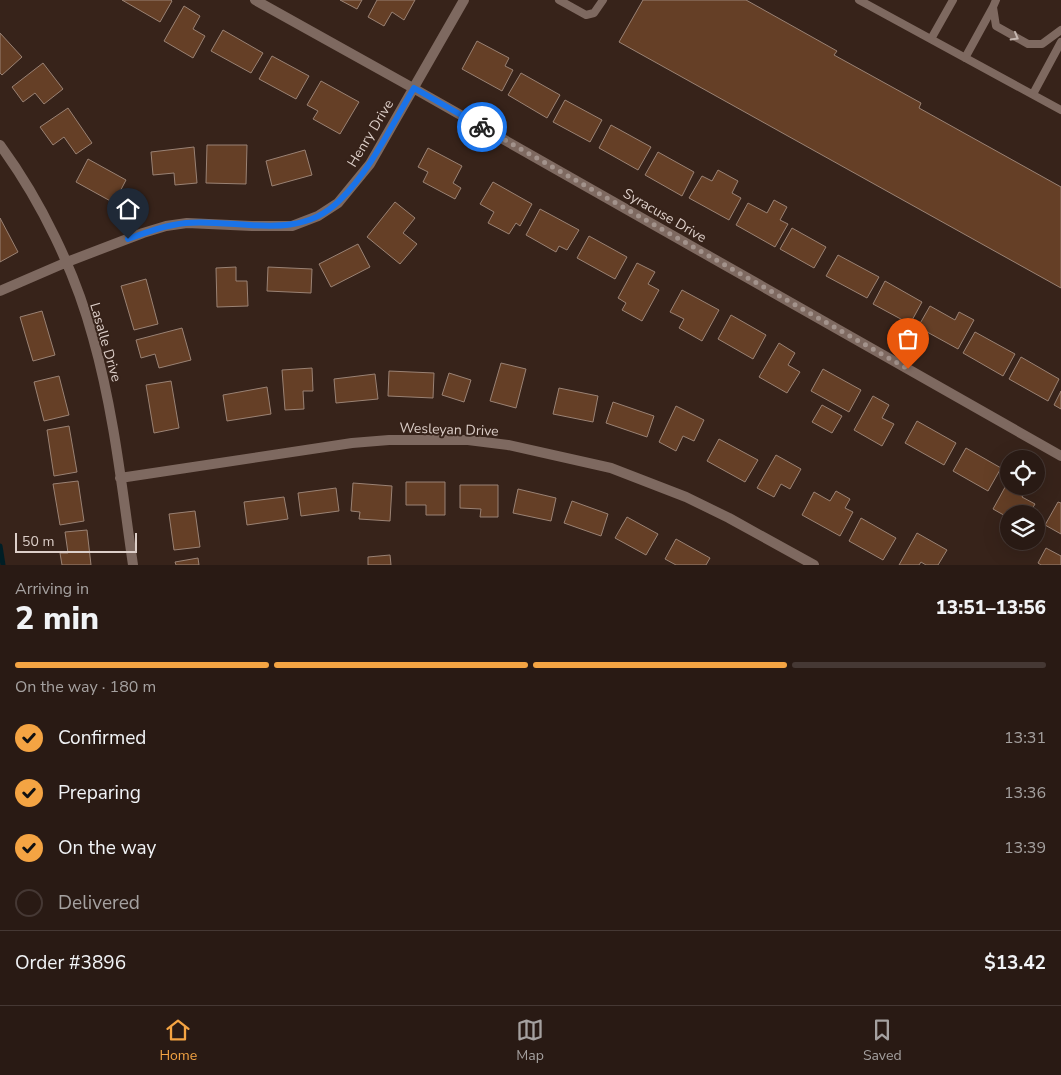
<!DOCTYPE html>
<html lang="en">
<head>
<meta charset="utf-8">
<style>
	:root { --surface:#291a14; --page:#352722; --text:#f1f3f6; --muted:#a5a1a0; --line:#453834; --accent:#f4a443 }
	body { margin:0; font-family:"Nunito Sans",sans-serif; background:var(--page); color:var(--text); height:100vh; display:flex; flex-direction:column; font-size:19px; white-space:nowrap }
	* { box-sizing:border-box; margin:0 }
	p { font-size:16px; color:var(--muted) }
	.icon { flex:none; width:28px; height:28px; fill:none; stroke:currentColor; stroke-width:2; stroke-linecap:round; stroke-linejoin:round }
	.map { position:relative; height:565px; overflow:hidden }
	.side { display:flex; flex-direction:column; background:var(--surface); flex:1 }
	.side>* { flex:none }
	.buttons { position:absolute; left:1000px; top:450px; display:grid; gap:10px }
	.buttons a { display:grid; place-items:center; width:45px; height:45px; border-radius:50%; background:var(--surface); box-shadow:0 5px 20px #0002,0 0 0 1px var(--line); font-size:25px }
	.scale { position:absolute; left:15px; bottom:12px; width:122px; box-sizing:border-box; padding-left:5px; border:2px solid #ddcfc9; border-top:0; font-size:14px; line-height:18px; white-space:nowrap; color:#ddcfc9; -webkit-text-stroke:4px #37231a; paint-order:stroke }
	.pin { position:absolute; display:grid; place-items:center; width:42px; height:42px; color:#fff; margin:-51px -21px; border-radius:50% 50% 50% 0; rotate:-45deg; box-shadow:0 0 5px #0007 }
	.pin .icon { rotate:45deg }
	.courier { position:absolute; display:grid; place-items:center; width:50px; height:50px; margin:-25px; border:4px solid #1a73e8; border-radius:50%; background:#fff; color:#222; box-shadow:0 1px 6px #0007 }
	.headline em { font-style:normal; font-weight:800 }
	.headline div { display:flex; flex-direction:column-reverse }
	.headline { display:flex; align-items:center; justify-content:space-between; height:85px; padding:0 15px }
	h1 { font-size:32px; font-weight:800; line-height:38px }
	.bar { display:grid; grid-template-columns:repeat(4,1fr); gap:8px 5px; align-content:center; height:60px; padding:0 15px }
	.bar i { height:6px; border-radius:4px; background:var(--line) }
	.bar .current { background:var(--accent) }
	.bar p { grid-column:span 4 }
	.line { display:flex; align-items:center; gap:12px; padding:0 15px; border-top:1px solid var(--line) }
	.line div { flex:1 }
	ol { padding:0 15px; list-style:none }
	li { display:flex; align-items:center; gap:15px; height:55px }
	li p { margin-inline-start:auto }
	li .icon { padding:5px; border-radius:50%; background:var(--accent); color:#111; stroke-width:4 }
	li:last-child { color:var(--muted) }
	li i { width:28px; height:28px; border:2px solid var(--line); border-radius:50% }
	.menu { display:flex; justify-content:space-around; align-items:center; height:70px; border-top:1px solid var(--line); background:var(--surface); font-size:14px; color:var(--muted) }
	.menu a { display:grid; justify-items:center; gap:2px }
	.menu .current { color:var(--accent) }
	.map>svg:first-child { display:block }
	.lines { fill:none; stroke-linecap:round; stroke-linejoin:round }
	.stream { stroke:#001e25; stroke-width:5 }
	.building { fill:#653f26; stroke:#9a8274 }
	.lane { stroke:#7e6960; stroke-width:8 }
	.street { stroke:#7e6960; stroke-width:10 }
	.oneway { stroke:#c5b6af }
	.done { stroke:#a3938c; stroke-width:5; stroke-dasharray:0 9 }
	.route { stroke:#1a73e8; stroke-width:6 }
	.labels { text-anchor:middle; stroke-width:4; stroke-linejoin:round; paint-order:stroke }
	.street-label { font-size:14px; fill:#ddcfc9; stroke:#37231a }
</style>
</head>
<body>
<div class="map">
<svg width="1061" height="565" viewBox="0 0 1061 565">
	<rect width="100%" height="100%" fill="#37231a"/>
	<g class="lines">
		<path class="stream" d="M 0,546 L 3,565"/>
	</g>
	<path class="building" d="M 122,0 L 171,0 L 172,1 L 160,22 Z
		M 340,0 L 362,0 L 357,9 Z
		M 377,0 L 415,0 L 404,20 L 392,12 L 384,26 L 368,17 Z
		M 643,0 L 746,0 L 837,51 L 834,55 L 921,103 L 919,108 L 1061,187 L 1061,288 L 619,42 Z
		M 184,6 L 200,16 L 193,29 L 205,36 L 193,58 L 164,41 Z
		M 223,30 L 263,53 L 251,73 L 211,51 Z
		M 0,33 L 22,57 L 2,75 L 0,73 Z
		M 477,41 L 509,58 L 505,66 L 513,70 L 502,91 L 462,69 Z
		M 272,56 L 309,76 L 296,99 L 259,79 Z
		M 43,63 L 63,89 L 44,104 L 35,93 L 23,102 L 12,87 Z
		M 521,73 L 560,95 L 547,118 L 508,95 Z
		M 321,81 L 359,102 L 340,134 L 313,119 L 318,111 L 307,105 Z
		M 565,100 L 602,120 L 590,142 L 553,122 Z
		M 68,108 L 92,143 L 76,154 L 64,137 L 53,145 L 40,127 Z
		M 611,125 L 651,147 L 638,170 L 599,148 Z
		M 207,145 L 247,145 L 246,184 L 206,183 Z
		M 194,147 L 197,183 L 175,185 L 174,173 L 153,175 L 151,152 Z
		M 428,148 L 462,166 L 453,183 L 461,188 L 455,199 L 423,182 L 428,172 L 418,167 Z
		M 305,150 L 312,175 L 272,186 L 266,161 Z
		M 658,152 L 694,172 L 682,196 L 645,175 Z
		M 88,159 L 126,180 L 114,203 L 76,182 Z
		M 718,170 L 738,181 L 732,193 L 741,198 L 729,220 L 689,198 L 702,176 L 712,181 Z
		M 493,182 L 532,204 L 520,226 L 516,223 L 509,234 L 488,223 L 494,212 L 480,204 Z
		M 774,200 L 787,207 L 780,220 L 788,224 L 775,247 L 736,225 L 748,203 L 767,213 Z
		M 395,202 L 415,218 L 403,233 L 417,244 L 400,264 L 367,237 Z
		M 540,209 L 579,230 L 567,250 L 559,246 L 556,252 L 526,235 Z
		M 0,218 L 18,252 L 0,262 Z
		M 792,228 L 826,247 L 814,268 L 780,249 Z
		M 589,236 L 627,257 L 615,279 L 577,258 Z
		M 358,244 L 370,267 L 331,287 L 319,264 Z
		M 838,255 L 879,277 L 867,298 L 826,276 Z
		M 637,263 L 655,272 L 648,284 L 659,290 L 642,321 L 622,310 L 626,303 L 618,298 Z
		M 236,267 L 236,281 L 247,281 L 248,306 L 217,307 L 216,268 Z
		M 268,267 L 312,269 L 311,293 L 267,291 Z
		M 146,279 L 158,324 L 134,330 L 121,286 Z
		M 885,281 L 922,302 L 910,324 L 873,304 Z
		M 682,290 L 719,310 L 702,341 L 679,328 L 684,319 L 670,312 Z
		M 930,306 L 955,320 L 959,312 L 974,320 L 958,349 L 918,327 Z
		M 42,311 L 55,355 L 33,361 L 20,317 Z
		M 731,315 L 766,335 L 753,359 L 718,339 Z
		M 182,328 L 191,360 L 159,368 L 155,354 L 141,358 L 136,340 Z
		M 975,332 L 1015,354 L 1003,376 L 963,353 Z
		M 779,343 L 795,353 L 788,365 L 800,372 L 787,393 L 759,377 Z
		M 1021,357 L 1059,379 L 1048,401 L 1009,379 Z
		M 501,363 L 526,369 L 516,408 L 490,401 Z
		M 312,368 L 313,391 L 303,391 L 304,409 L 285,410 L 282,370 Z
		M 823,369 L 861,390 L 849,412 L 811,391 Z
		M 389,371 L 434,373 L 433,398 L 388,396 Z
		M 449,373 L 471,380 L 464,402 L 442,395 Z
		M 375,374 L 378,399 L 336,403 L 334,379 Z
		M 59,376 L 69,415 L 44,421 L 34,382 Z
		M 171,381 L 179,428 L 154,433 L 146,385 Z
		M 267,387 L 271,414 L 227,421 L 223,395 Z
		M 559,388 L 598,396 L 593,422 L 553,414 Z
		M 1061,391 L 1061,409 L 1054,405 Z
		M 873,396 L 889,405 L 882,418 L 894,424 L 882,446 L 854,430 Z
		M 613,402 L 654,416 L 647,437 L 606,423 Z
		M 822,405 L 842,416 L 832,433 L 812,422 Z
		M 676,406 L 704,420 L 694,441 L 683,436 L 676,451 L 659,442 Z
		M 917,421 L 956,443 L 944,465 L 905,443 Z
		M 69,426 L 77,472 L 54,476 L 47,430 Z
		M 719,439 L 758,460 L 745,482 L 707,461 Z
		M 966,448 L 1001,468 L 988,491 L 953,471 Z
		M 776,455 L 801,469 L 790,489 L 781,484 L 774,497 L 757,488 Z
		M 1009,480 L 1009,486 L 1028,486 L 1022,497 L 1035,504 L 1029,514 L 1009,514 L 1009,518 L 993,509 Z
		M 78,481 L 84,521 L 60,525 L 53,484 Z
		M 406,482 L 445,482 L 445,515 L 426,515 L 426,505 L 406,505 Z
		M 353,483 L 392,486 L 390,521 L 359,519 L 360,512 L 351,511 Z
		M 460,485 L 498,485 L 498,517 L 480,517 L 481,509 L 460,508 Z
		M 336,488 L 339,511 L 301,516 L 298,493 Z
		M 518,489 L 556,498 L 551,521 L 513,513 Z
		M 836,491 L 850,499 L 845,508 L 853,512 L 840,536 L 802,515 L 814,492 L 830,501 Z
		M 284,497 L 288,519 L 247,525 L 244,502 Z
		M 572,501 L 608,514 L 601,536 L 564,523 Z
		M 1058,502 L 1061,503 L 1061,534 L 1045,525 Z
		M 195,511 L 200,547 L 174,550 L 169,514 Z
		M 627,517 L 658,534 L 646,555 L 615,538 Z
		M 861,518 L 896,538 L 883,560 L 849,541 Z
		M 87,530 L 91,565 L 62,565 L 60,553 L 68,553 L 65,532 Z
		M 917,533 L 947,550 L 938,565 L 926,565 L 921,562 L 919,565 L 899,565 Z
		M 676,539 L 710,558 L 706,565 L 676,565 L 665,559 Z
		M 1046,548 L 1061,556 L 1061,565 L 1041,565 L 1038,563 Z
		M 390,555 L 391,565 L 368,565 L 368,557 Z
		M 198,558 L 199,565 L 176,565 L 175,562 Z"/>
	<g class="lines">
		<path class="lane" d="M 559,0 L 586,15 L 594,13 L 603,0
			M 859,0 L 1061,110
			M 996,0 L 993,7 L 996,26 L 1028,44 L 1042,44 L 1061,30
			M 931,39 L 953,0
			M 965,58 L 993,7
			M 1033,94 L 1061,42"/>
		<path class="street" d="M 255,0 L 413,88 L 1061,456
			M 0,145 C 41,201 75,271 93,338 C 114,412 122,489 133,565
			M 0,291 L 67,262 L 143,233 L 166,226 L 187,223 L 252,226 L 292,226 L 318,216 L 338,203 L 370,164 L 464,0
			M 120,478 L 352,443 L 389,440 L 468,440 L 508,445 L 611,468 L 686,497 L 729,518 L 814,565"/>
	</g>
	<defs><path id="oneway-chevron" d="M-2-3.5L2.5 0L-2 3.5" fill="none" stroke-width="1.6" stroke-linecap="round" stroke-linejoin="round" transform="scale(1.25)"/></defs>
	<use class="oneway" href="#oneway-chevron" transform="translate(1015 37) rotate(30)"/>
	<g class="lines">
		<path class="done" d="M 482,127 L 908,369"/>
		<path class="route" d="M 128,239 C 147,232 166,225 186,223 C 237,218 297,243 339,201 C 371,170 391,126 414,88 L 482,127"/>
	</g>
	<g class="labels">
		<g class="street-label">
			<text transform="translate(370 133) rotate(-59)" y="5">Henry Drive</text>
			<text transform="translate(665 215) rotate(30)" y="5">Syracuse Drive</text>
			<text transform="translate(106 342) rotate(74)" y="5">Lasalle Drive</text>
			<text transform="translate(449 429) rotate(2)" y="5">Wesleyan Drive</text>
		</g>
	</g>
</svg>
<div class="buttons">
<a><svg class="icon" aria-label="locate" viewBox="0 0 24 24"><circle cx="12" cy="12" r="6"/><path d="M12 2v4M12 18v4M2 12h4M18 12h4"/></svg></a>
<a><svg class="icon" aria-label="layers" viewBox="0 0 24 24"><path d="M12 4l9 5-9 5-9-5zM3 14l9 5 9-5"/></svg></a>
</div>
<div class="scale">50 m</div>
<div class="pin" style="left:908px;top:369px;background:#ea580c"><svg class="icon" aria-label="bag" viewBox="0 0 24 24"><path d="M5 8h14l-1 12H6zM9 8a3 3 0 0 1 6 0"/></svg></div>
<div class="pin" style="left:128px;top:239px;background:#1f2937"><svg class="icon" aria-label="home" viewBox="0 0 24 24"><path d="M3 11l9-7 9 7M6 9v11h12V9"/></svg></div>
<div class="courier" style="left:482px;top:127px"><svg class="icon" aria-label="bike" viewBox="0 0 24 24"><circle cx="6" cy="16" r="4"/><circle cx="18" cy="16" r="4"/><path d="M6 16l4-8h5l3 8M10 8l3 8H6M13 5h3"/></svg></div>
</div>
<section class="side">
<div class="headline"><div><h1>2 min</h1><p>Arriving in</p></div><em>13:51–13:56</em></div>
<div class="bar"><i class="current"></i><i class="current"></i><i class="current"></i><i></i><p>On the way · 180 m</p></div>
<ol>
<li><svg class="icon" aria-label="check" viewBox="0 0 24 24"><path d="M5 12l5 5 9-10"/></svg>Confirmed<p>13:31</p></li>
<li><svg class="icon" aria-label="check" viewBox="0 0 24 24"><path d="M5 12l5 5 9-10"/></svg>Preparing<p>13:36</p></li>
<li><svg class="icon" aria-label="check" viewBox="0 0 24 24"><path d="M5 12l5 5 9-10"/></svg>On the way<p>13:39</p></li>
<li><i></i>Delivered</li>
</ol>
<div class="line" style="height:65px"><div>Order #3896</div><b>$13.42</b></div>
</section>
<nav class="menu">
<a class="current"><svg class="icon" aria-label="home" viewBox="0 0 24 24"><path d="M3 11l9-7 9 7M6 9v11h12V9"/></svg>Home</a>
<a><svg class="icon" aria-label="map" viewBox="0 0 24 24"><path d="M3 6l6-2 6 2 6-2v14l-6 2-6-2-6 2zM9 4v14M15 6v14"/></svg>Map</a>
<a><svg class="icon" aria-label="saved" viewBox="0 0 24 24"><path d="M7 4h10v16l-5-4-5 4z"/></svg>Saved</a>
</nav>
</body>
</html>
